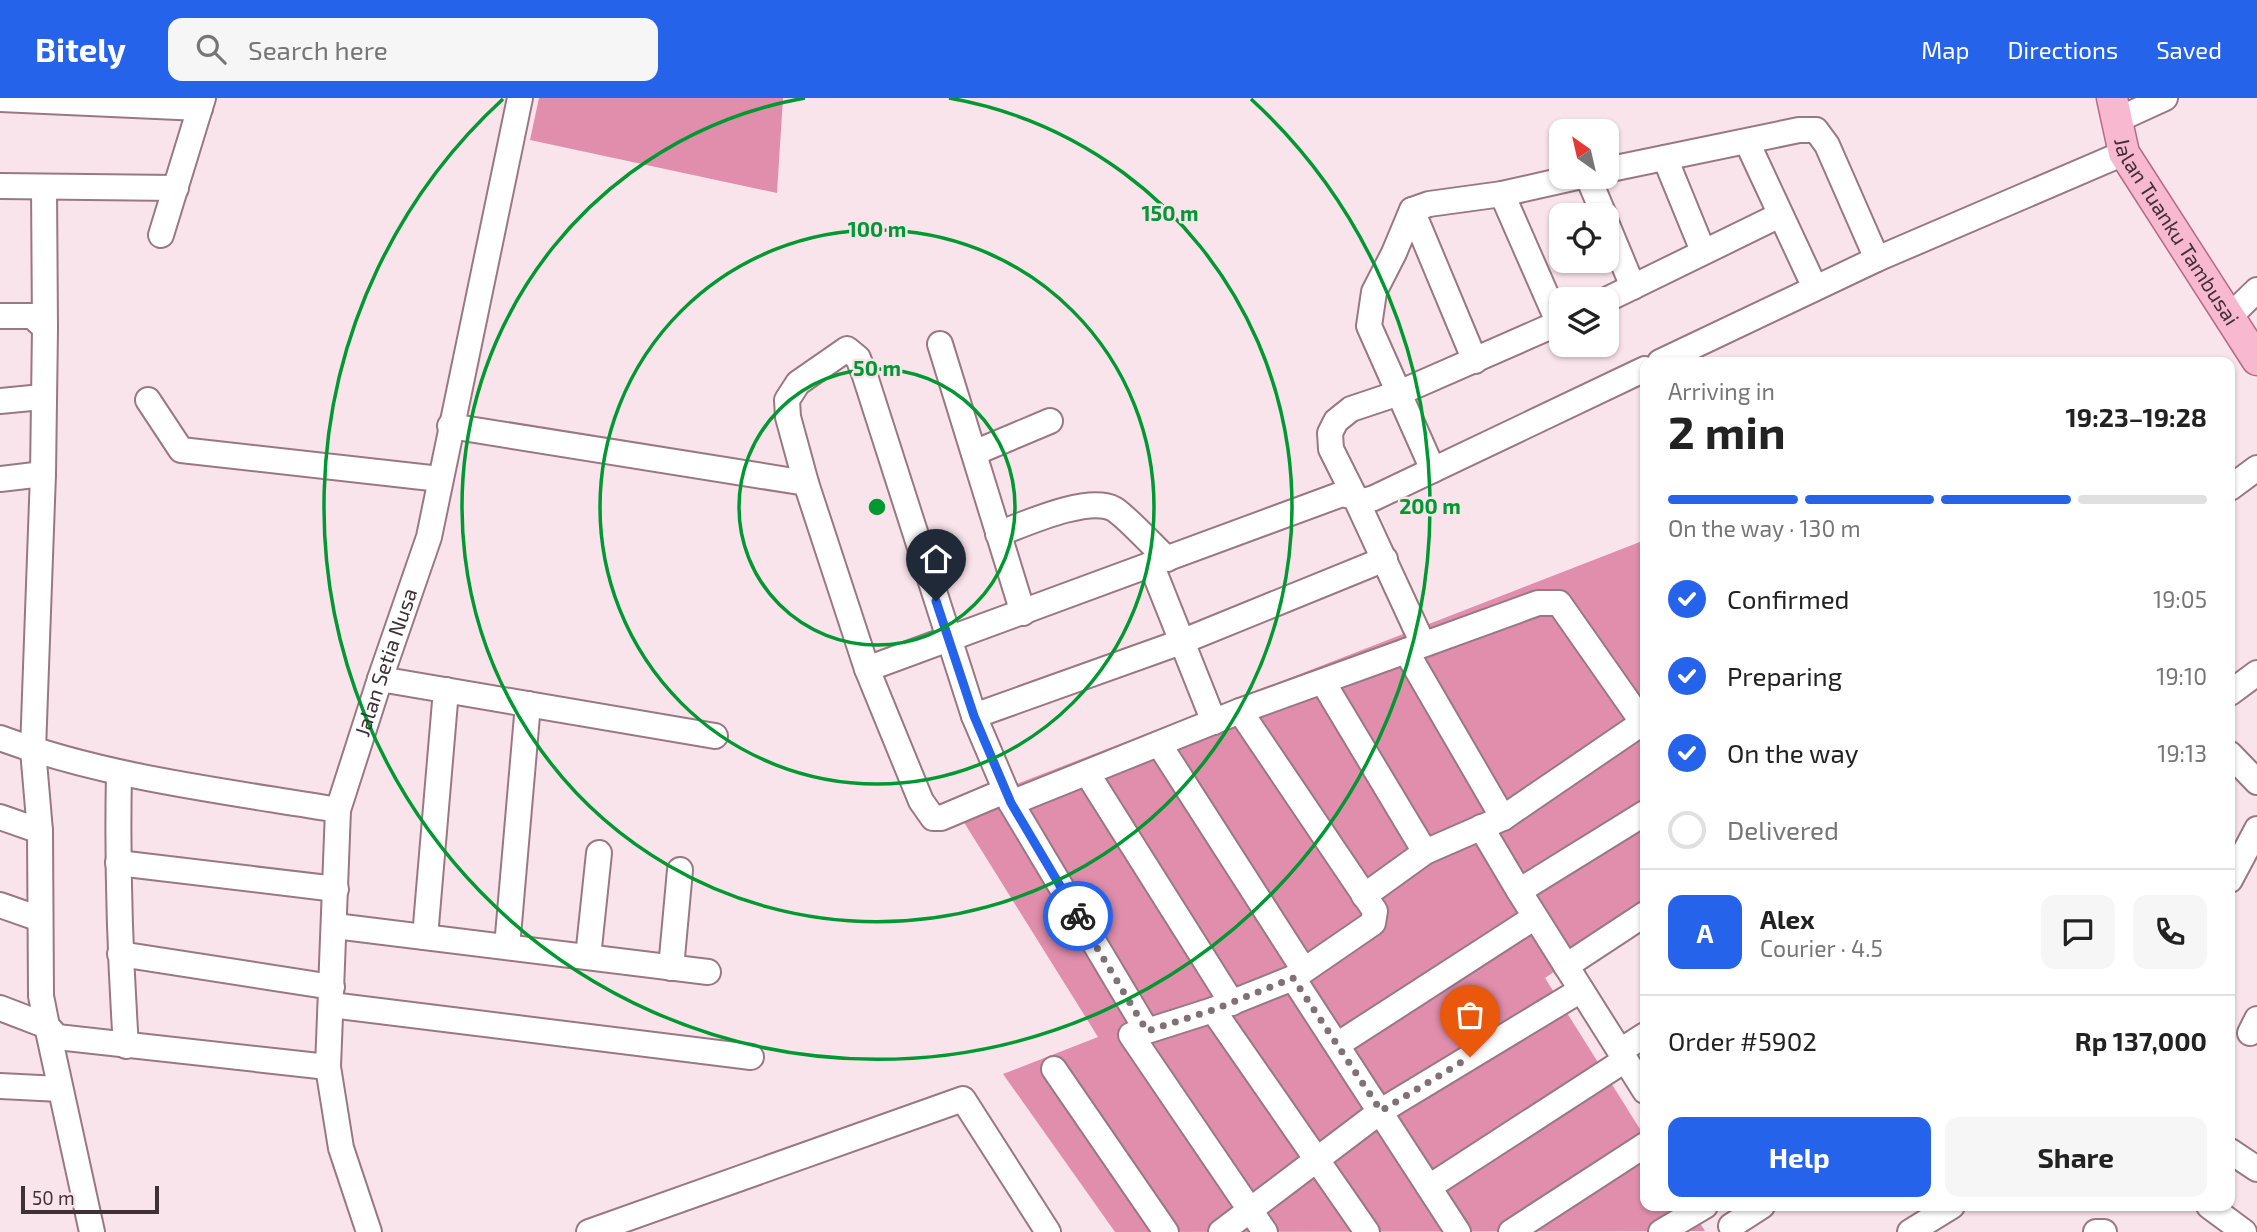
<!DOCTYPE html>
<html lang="en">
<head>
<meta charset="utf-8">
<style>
	:root { --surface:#fff; --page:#f6f6f6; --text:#222; --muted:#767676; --line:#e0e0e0; --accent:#2563eb }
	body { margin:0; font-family:"Exo 2",sans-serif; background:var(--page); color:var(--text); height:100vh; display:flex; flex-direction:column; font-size:26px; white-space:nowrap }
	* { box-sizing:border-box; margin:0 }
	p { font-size:23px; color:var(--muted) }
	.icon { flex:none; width:38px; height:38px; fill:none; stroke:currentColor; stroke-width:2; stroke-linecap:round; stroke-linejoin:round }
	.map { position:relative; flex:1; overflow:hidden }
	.drawer { position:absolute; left:1640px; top:259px; width:595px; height:854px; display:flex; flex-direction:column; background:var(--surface); border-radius:14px; box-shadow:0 2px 5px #0004 }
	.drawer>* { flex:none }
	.needle { width:46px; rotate:326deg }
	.buttons { position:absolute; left:1549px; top:21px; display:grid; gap:14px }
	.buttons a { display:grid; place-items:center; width:70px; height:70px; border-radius:14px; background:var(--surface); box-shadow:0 2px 5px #0004; font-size:35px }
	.scale { position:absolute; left:21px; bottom:18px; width:138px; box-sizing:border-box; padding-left:7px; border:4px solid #403136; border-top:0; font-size:19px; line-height:24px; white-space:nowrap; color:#403136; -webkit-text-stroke:5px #fae4eb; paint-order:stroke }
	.pin { position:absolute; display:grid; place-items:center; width:60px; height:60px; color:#fff; margin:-72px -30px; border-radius:50% 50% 50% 0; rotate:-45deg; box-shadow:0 0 7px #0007 }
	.pin .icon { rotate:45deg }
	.courier { position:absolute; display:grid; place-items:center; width:70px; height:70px; margin:-35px; border:5px solid #2563eb; border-radius:50%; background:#fff; color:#222; box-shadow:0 2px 9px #0007 }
	.headline em { font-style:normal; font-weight:700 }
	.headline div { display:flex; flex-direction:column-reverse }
	.headline { display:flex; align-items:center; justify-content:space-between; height:119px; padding:0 28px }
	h1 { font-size:46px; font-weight:700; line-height:52px }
	.bar { display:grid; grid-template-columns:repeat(4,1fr); gap:10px 7px; align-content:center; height:84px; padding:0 28px }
	.bar i { height:9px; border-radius:5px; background:var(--line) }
	.bar .on { background:var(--accent) }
	.bar p { grid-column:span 4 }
	.line { display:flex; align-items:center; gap:18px; padding:0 28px; border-top:2px solid var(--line) }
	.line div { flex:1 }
	.round { display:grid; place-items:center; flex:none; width:74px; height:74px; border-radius:14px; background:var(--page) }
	ol { padding:0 28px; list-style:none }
	li { display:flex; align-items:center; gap:21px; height:77px }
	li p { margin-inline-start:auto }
	li .icon { padding:7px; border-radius:50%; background:var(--accent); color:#fff; stroke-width:4 }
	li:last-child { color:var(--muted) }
	li i { width:38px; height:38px; border:4px solid var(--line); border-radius:50% }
	.action { display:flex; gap:14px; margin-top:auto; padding:14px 28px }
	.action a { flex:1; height:80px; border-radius:14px; background:var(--accent); color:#fff; font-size:28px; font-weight:700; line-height:80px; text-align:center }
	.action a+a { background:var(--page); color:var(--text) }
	header { display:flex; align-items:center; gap:42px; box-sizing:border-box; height:98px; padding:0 35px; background:var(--accent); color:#fff }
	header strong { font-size:33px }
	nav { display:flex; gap:38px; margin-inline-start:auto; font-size:24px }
	.search { width:490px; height:63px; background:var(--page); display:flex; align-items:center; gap:18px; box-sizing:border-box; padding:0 24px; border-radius:14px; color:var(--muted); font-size:26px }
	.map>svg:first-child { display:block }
	.forest { fill:#e08eac }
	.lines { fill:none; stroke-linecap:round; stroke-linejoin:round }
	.minor-casing { stroke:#997883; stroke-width:28 }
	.major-casing { stroke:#b46a86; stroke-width:33 }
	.minor { stroke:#fff; stroke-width:24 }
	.major { stroke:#f7b8d0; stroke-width:30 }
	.done { stroke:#817075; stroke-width:7; stroke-dasharray:0 12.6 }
	.route { stroke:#2563eb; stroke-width:9 }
	.ring { fill:none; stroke:#009831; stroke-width:3.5 }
	.labels { text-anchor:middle; stroke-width:5; stroke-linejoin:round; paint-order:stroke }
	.street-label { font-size:21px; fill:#403136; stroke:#fae4eb }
	.centre { fill:#009831; stroke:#fae4eb; stroke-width:3.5 }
	.ring-label { font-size:21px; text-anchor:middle; font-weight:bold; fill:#009831; stroke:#fae4eb; stroke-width:5; stroke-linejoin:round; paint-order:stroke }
</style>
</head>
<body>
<header>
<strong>Bitely</strong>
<div class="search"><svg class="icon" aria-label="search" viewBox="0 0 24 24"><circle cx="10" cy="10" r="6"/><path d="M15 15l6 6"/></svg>Search here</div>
<nav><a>Map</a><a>Directions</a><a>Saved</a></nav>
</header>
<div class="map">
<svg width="2257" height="1134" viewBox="0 0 2257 1134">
	<rect width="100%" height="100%" fill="#fae4eb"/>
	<path class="forest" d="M 539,0 L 783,0 L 777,95 L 530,42 Z
		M 1645,442 L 1645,811 L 1545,880 L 1645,1039 L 1645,1108 L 1689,1108 L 1705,1133 L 1115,1134 L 1003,976 L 1098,939 L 955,710 Z"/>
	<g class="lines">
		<defs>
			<g id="minor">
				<path d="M 0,1 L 200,10"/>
				<path d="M 2117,22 L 2165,0"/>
				<path d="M 1747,44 L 1815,190"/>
				<path d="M 1665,60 L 1703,153"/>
				<path d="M 1606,72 L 1799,32 L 1816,32 L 1827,47 L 1877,161"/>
				<path d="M 1588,79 L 1604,117"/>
				<path d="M 0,88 L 176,90"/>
				<path d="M 44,89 L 45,230"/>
				<path d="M 1502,96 L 1559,226"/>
				<path d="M 1412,112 L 1475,263"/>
				<path d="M 1606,124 L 1633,189"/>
				<path d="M 161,137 L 203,0"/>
				<path d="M 1606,202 L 1780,117"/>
				<path d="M 0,218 L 32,218 L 45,230 L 43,376 L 33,652 L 40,733 L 41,898 L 47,928 L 57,939 L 328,969"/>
				<path d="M 2228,220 L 2257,192"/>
				<path d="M 1561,224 L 1399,295 L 1351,311 L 1336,323 L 1330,335 L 1331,351 L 1355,399 L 1364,403 L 1374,400 L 1645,271"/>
				<path d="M 940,246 L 1023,515"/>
				<path d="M 1660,264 L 1877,161 L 2124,55"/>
				<path d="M 148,302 L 181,352 L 440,381"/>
				<path d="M 0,303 L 42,299"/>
				<path d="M 450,328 L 806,385"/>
				<path d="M 974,355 L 1050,323"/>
				<path d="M 1433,372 L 1369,228 L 1374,194 L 1394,155 L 1412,112 L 1429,106 L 1502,96 L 1577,79"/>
				<path d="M 0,381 L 43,376"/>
				<path d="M 2230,390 L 2257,370"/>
				<path d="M 998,436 C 1025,426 1088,397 1114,411 C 1127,419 1154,449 1167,461"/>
				<path d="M 1151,466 L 1214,624"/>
				<path d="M 867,571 L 1342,396 L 1355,399 L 1423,546"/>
				<path d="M 380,581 L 715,638"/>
				<path d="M 1323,584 L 1425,754"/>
				<path d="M 2230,595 L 2257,575"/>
				<path d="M 974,618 L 1181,544 L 1385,461"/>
				<path d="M 0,640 C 108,680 225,693 338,712"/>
				<path d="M 1159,646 L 1304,872"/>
				<path d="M 2230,656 L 2257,684"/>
				<path d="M 119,675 C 117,766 120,857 126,948"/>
				<path d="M 1087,675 L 1232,905"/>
				<path d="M 1005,693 L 941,720 L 933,720 L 921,703 L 867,571 L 806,385 L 788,319 L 787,302 L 798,285 L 847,251 L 858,260 L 865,278 L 974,618 L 1011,705 L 1240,613 L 1406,553"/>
				<path d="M 1011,705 L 1147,933 L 1213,912 L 1293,880 L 1373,825 L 1375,813 L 1240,613"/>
				<path d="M 0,719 L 40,733"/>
				<path d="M 1503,720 L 1406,553 L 1538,505 L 1559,505 L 1643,625"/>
				<path d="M 1481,729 L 1519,793 L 1645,993"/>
				<path d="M 118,765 L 336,791"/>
				<path d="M 2230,782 L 2257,731"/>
				<path d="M 1519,793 L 1645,715"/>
				<path d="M 1364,798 L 1425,754 L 1503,720 L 1645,623"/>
				<path d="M 0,807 L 40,821"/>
				<path d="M 335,828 L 708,874"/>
				<path d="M 425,839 L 446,592"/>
				<path d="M 507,849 L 528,606"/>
				<path d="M 120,856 L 332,889"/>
				<path d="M 588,859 L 599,755"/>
				<path d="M 1566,868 L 1645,816"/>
				<path d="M 671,870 L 680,772"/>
				<path d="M 1293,880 L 1458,1134"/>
				<path d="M 331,907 L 751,959"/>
				<path d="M 0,910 L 47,928 L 92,1134"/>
				<path d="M 1213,912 L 1367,1134"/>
				<path d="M 2250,935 L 2257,921"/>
				<path d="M 1131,937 L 1265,1134"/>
				<path d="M 1337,947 L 1535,819"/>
				<path d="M 1620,953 L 1645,937"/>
				<path d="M 1054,971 L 1166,1134"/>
				<path d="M 0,988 L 60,991"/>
				<path d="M 2230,1053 L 2257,1071"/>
				<path d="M 1429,1089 L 1625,962"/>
				<path d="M 2209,1108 L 2244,1134"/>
				<path d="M 1731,1128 L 1762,1108"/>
				<path id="s1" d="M 369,1134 L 341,1050 L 328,969 L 338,712 L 380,581 L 429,439 L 520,0"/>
				<path d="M 589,1134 L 963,1001 L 1048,1134"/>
				<path d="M 1221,1134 L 1381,1013 L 1581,892"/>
				<path d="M 1511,1134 L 1645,1047"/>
				<path d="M 1661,1134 L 1705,1108"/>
				<path d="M 1910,1134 L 1952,1108"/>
				<path d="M 2096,1134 L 2104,1134"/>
			</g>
			<g id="major">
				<path id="s2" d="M 2112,0 L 2124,55 L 2257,262"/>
			</g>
		</defs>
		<use href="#minor" class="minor-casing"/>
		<use href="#major" class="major-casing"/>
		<use href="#minor" class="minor"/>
		<use href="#major" class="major"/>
	</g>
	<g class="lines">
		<path class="done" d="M 1078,818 L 1147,933 L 1213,912 L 1293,880 L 1381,1013 L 1470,959"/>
		<path class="route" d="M 936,503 L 974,618 L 1011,705 L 1078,818"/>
	</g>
	<g class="ring">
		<circle cx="877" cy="409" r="138"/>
		<circle cx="877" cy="409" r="277"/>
		<path d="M949 0A415 415 0 1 1 805 0"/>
		<path d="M1251 1A553 553 0 1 1 503 1"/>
	</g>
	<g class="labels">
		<g class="street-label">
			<text dy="7" stroke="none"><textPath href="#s2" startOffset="150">Jalan Tuanku Tambusai</textPath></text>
			<text dy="7" stroke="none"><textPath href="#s1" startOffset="583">Jalan Setia Nusa</textPath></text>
		</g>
	</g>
	<circle cx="877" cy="409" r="10" class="centre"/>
	<g class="ring-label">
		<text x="1170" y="123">150 m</text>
		<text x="877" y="139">100 m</text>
		<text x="877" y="278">50 m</text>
		<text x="1430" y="416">200 m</text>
	</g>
</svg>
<div class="buttons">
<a><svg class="needle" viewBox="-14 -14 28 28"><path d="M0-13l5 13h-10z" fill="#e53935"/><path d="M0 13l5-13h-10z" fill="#767676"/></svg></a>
<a><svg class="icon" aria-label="locate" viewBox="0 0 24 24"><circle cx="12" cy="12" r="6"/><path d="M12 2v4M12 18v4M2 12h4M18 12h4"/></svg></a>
<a><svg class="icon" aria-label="layers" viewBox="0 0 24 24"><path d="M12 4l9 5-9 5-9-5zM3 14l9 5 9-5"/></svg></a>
</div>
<div class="scale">50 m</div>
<div class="pin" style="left:1470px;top:959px;background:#ea580c"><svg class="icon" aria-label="bag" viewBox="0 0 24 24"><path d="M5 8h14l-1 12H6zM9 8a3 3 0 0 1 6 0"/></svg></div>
<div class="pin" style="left:936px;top:503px;background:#1f2937"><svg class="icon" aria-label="home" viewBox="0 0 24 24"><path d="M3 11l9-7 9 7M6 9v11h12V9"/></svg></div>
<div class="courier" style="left:1078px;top:818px"><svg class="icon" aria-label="bike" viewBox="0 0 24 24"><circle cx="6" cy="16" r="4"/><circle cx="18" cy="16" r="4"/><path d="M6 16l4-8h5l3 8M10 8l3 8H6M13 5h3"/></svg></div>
<section class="drawer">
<div class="headline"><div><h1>2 min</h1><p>Arriving in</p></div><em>19:23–19:28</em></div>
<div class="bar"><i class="on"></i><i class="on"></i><i class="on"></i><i></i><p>On the way · 130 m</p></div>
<ol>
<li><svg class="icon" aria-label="check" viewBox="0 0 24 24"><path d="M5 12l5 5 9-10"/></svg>Confirmed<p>19:05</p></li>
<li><svg class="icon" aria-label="check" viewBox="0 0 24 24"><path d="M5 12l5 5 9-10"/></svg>Preparing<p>19:10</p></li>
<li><svg class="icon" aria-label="check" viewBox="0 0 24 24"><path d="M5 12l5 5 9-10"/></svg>On the way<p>19:13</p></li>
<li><i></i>Delivered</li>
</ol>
<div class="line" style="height:126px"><b class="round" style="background:var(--accent);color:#fff">A</b><div><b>Alex</b><p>Courier · 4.5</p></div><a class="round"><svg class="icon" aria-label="chat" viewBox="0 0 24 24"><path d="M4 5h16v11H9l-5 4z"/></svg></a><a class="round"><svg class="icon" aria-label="phone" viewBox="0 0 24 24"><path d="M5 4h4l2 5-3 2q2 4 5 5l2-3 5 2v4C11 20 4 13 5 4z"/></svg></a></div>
<div class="line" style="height:91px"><div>Order #5902</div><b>Rp 137,000</b></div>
<div class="action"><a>Help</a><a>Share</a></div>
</section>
</div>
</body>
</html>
